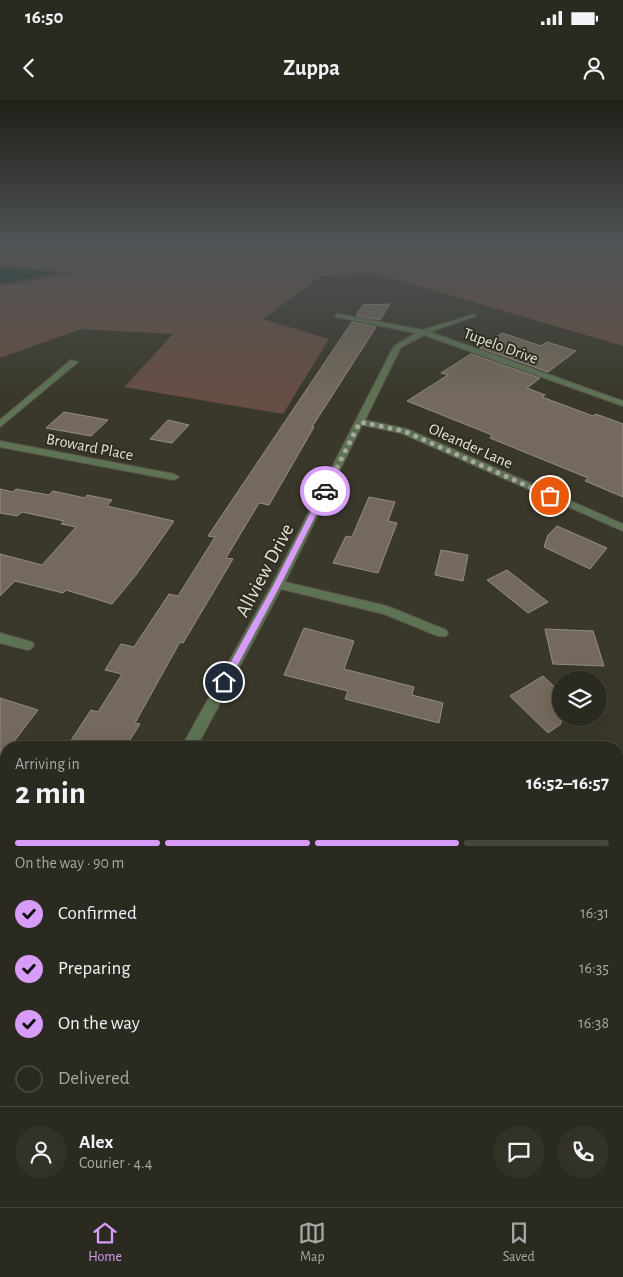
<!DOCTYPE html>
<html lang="en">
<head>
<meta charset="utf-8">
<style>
	:root { --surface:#2b2a20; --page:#333229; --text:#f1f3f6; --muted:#a6a7a5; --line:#47463e; --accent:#d79bf9 }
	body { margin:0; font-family:"Alegreya Sans",sans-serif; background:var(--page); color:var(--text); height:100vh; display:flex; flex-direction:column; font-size:19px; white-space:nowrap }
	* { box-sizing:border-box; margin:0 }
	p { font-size:16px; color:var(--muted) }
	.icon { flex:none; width:28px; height:28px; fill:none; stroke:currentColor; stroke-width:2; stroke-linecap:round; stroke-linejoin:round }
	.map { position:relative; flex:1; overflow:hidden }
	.panel { position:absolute; left:0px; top:641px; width:624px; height:466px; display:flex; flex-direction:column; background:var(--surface); border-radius:20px 20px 0 0; box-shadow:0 5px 20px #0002,0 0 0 1px var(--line) }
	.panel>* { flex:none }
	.controls { position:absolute; left:552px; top:571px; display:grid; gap:10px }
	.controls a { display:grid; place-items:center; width:55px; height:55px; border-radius:50%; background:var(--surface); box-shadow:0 5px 20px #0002,0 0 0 1px var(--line); font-size:25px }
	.pin { position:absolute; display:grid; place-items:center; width:42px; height:42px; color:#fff; margin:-21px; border:2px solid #fff; border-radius:50%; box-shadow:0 1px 5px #0007 }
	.courier { position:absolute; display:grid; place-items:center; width:50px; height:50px; margin:-25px; border:4px solid #d79bf9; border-radius:50%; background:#fff; color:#222; box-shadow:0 1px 6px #0007 }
	.headline em { font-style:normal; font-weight:700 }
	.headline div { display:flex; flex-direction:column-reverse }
	.headline { display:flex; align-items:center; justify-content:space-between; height:85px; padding:0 15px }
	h1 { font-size:32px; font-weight:700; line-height:38px }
	.bar { display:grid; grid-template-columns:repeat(4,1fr); gap:8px 5px; align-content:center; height:60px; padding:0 15px }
	.bar i { height:6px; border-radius:4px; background:var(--line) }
	.bar .current { background:var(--accent) }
	.bar p { grid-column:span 4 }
	.line { display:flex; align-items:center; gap:12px; padding:0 15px; border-top:1px solid var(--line) }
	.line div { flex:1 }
	.round { display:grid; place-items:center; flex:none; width:52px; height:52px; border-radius:26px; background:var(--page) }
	ol { padding:0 15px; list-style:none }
	li { display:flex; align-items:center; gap:15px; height:55px }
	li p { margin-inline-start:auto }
	li .icon { padding:5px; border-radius:50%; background:var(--accent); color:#111; stroke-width:4 }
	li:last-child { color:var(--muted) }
	li i { width:28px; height:28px; border:2px solid var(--line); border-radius:50% }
	.status { display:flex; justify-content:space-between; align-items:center; height:35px; padding:0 25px; background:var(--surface); direction:ltr }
	.status svg { height:14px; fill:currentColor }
	header { display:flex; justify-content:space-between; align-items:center; height:65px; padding:0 15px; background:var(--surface); font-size:22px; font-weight:700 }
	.tabs { display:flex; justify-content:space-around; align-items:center; height:70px; border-top:1px solid var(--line); background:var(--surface); font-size:14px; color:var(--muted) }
	.tabs a { display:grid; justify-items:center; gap:2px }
	.tabs .current { color:var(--accent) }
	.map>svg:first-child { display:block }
	.green { fill:#664e44 }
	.water { fill:#072c20 }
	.building { fill:#73695c; stroke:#978d7f }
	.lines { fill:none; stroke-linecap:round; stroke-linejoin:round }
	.street-casing { stroke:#58574a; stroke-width:2 }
	.street { fill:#5d7353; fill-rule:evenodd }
	.route { fill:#d79bf9 }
	.done { stroke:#a8a79c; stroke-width:5; stroke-dasharray:0 9 }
	.labels { text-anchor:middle; stroke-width:4; stroke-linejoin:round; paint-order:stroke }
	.far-street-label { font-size:16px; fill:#e3e3da; stroke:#2f2e20 }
	.street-label { font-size:20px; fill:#e3e3da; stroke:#2f2e20 }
</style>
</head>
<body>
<div class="status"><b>16:50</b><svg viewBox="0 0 49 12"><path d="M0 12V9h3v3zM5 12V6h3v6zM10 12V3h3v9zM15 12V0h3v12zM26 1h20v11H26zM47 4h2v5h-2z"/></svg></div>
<header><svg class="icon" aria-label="back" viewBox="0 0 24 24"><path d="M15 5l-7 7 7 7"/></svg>Zuppa<svg class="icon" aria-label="person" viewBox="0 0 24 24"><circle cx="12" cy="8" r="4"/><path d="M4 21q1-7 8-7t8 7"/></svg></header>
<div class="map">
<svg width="623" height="1107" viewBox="0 0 623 1107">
	<rect width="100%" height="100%" fill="#39382a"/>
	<path class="green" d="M 0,142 L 623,142 L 623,246 L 374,173 L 321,176 L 263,219 L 329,239 L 283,314 L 124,287 L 173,234 L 81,229 L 0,258 L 0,186 L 74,173 L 0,165 Z"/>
	<path class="water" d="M 0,167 L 55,173 L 0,183 Z"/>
	<path class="building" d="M 390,204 L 380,220 L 356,216 L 363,205 Z
		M 352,222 L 376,227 L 312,327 L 314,327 L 269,405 L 259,403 L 226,458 L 233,459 L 183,543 L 180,542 L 135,623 L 140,624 L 125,648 L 66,648 L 91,610 L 98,612 L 122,574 L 105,570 L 121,544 L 134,547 L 169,494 L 178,496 L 215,437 L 208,436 Z
		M 502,233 L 541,246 L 547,242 L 576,251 L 548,272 L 480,248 Z
		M 471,254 L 540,278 L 527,288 L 545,295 L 542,297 L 593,316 L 596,314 L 623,324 L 623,397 L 585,381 L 588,378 L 490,338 L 492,335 L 407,301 L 448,275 L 441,273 Z
		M 64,312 L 108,320 L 91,336 L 46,328 Z
		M 168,320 L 189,325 L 172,343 L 150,339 Z
		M 0,389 L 13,392 L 16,389 L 49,395 L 53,391 L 85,398 L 87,395 L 112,400 L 107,406 L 174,421 L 136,475 L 112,504 L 66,490 L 63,493 L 15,481 L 0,496 L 0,454 L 42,465 L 76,427 L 61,424 L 64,421 L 22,412 L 17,416 L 0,413 Z
		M 369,397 L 395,402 L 388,421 L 397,423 L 378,473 L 333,463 L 346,436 L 352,437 Z
		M 557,426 L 607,448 L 590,469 L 544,447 L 548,435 Z
		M 441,450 L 468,455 L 463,481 L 435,475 Z
		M 507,470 L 548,502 L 528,513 L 487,480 Z
		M 304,528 L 354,541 L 344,569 L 414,587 L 412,595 L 443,603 L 439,623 L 345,599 L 348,591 L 284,575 Z
		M 545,529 L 593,531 L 604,566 L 553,564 Z
		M 543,576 L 561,593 L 561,624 L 548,633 L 510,596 Z
		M 0,598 L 38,610 L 9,648 L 6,648 L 6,651 L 0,659 Z"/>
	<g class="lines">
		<defs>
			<path id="street" d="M 338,214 L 423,230 L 475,214 L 475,216 L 430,232 L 623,301 L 623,306 L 424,235 L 401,247 L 365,320 L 407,329 L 623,424 L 623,431 L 401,333 L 362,325 L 285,482 L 387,506 L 446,530 L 448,533 L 446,536 L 438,536 L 384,514 L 281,489 L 196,648 L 181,648 L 272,484 L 394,246 L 416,233 L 336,217 L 335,216 Z
				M 71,260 L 78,262 L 0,327 L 0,320 Z
				M 0,341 L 174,374 L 179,377 L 174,380 L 0,347 Z
				M 0,533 L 32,542 L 34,545 L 32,548 L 28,550 L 0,543 Z
				M 618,903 L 623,905 L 623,923 L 618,921 Z
				M 522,1101 L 544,1101 L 543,1107 L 521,1107 Z"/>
		</defs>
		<use href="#street" class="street-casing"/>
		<use href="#street" class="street"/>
	</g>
	<linearGradient id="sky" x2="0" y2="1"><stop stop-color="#1f1f17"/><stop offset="0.48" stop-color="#4e5355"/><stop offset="1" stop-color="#4e5355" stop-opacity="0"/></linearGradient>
	<rect width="623" height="297" fill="url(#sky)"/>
	<path class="route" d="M 322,390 L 328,391 L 281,484 L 227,585 L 221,585 L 221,580 L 274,484 Z"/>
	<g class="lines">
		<path class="done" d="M 325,391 L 360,322 L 404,331 L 550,396"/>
	</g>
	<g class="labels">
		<g class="far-street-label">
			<text transform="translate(501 245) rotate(20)" y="6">Tupelo Drive</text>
			<text transform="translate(471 345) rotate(24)" y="6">Oleander Lane</text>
			<text transform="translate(90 346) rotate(11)" y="6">Broward Place</text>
		</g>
		<g class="street-label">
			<text transform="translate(264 470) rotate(-62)" y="7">Allview Drive</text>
		</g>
	</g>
</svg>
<div class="controls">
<a><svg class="icon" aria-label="layers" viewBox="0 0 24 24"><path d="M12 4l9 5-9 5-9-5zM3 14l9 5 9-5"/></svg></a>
</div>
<div class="pin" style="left:550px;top:396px;background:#ea580c"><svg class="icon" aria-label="bag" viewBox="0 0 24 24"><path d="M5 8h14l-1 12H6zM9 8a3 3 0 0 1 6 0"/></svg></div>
<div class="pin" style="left:224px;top:582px;background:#1f2937"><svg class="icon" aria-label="home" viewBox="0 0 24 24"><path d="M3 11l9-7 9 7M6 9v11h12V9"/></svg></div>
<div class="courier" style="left:325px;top:391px"><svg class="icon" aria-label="car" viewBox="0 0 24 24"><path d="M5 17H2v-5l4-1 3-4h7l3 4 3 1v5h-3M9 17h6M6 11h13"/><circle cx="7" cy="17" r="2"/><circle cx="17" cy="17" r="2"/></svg></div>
<section class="panel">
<div class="headline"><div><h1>2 min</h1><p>Arriving in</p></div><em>16:52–16:57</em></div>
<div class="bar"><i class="current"></i><i class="current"></i><i class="current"></i><i></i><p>On the way · 90 m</p></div>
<ol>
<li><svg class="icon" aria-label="check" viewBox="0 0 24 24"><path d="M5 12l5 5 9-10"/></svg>Confirmed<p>16:31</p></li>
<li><svg class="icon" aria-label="check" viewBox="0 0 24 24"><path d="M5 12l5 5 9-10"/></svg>Preparing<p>16:35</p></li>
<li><svg class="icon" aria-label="check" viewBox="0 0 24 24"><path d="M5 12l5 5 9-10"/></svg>On the way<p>16:38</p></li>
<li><i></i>Delivered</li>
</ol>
<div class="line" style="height:90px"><a class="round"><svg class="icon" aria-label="person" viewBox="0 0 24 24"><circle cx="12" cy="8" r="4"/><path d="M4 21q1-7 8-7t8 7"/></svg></a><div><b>Alex</b><p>Courier · 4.4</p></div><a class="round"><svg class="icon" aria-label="chat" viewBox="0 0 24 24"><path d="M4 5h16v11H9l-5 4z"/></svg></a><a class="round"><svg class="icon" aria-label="phone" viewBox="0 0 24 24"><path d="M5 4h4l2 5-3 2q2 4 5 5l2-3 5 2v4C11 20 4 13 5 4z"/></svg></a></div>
</section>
</div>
<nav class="tabs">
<a class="current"><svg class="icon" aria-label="home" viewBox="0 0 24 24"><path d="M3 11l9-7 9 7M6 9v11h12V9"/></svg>Home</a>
<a><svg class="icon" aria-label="map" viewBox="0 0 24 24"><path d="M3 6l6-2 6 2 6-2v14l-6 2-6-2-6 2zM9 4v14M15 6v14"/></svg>Map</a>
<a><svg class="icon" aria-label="saved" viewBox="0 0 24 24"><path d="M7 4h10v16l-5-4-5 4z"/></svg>Saved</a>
</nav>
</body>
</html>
